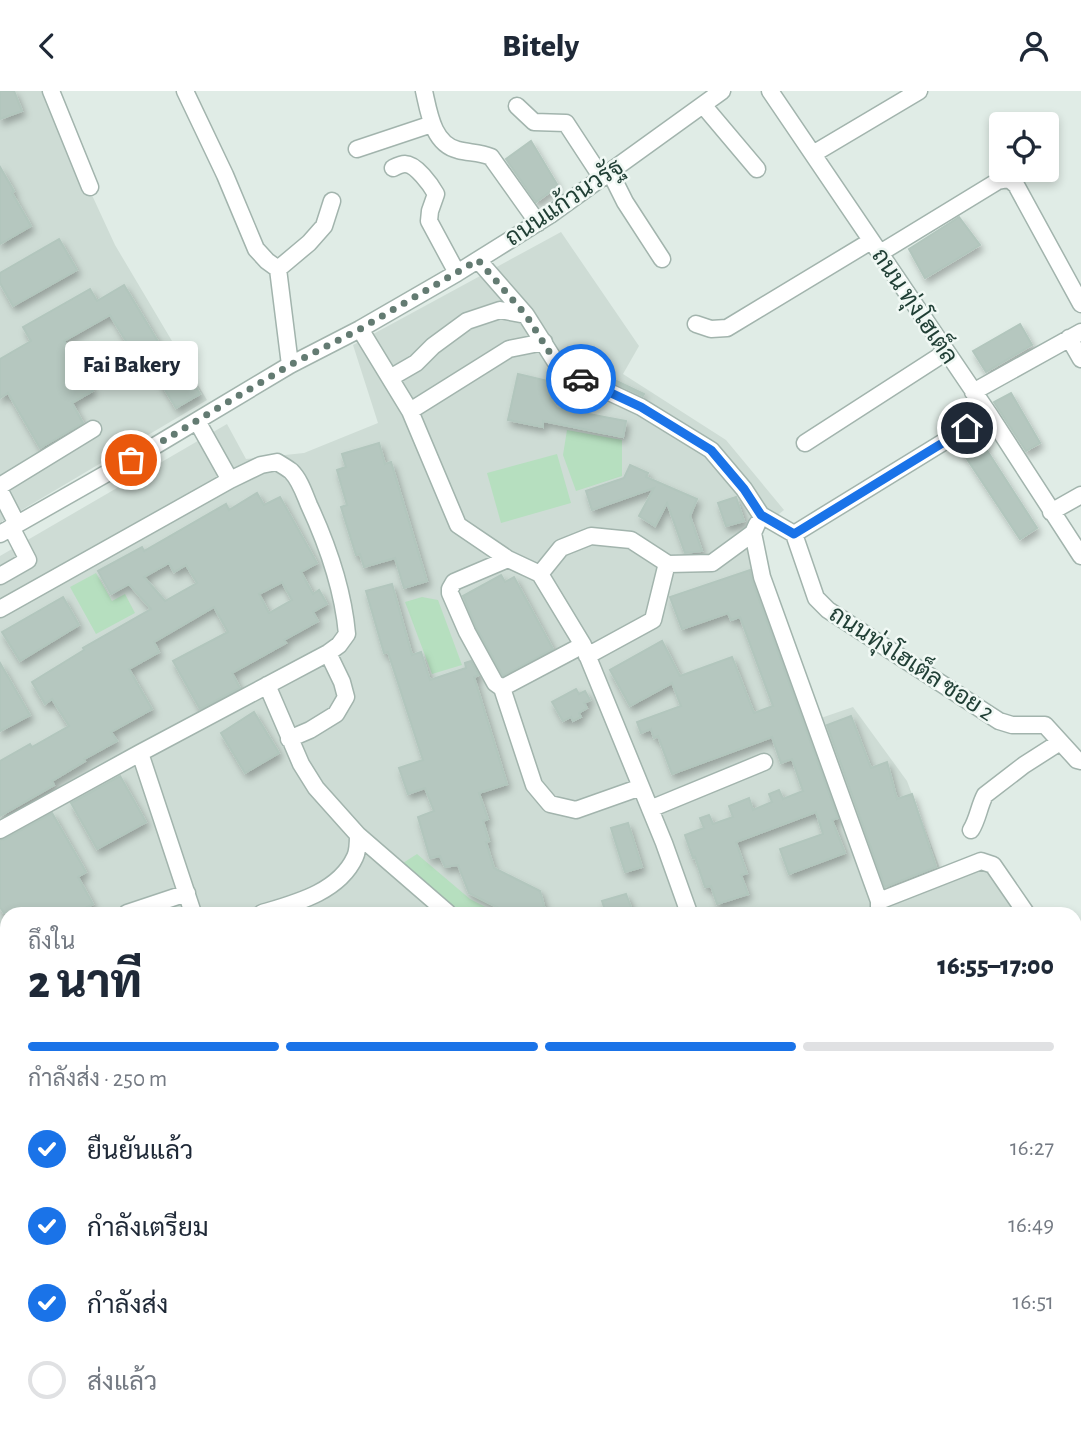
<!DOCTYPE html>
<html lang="th">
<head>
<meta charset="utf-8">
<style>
	:root { --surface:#fff; --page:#f6f6f7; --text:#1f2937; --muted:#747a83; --line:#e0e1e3; --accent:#1a73e8 }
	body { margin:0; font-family:"Alegreya Sans",Sarabun,sans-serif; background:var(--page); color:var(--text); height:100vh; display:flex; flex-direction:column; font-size:26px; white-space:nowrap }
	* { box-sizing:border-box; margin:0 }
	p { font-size:23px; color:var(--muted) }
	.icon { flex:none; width:38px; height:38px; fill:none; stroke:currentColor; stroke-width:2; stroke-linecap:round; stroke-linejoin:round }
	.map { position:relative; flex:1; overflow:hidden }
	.details { position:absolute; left:0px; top:816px; width:1082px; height:527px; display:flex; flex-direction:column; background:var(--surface); border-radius:21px 21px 0 0; box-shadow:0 4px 10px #0003 }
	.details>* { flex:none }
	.buttons { position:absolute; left:989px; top:21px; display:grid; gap:14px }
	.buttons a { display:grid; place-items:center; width:70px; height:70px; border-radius:7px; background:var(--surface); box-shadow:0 4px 10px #0003; font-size:35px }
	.pin { position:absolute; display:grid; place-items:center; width:60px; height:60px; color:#fff; margin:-30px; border:4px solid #fff; border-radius:50%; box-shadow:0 2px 7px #0007 }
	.courier { position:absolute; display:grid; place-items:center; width:70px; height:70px; margin:-35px; border:5px solid #1a73e8; border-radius:50%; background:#fff; color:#222; box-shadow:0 2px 9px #0007 }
	.bubble { position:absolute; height:49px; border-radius:7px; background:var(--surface); box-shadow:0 4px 10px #0003; font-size:23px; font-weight:800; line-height:49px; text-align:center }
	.overview em { font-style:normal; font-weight:800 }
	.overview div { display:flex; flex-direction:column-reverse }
	.overview { display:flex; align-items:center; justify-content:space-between; height:119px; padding:0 28px }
	h1 { font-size:46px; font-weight:800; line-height:52px }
	.bar { display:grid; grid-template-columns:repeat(4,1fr); gap:10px 7px; align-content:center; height:84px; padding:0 28px }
	.bar i { height:9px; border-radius:5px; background:var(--line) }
	.bar .active { background:var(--accent) }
	.bar p { grid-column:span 4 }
	ol { padding:0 28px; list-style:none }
	li { display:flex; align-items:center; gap:21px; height:77px }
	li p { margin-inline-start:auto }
	li .icon { padding:7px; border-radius:50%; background:var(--accent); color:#fff; stroke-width:4 }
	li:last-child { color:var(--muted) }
	li i { width:38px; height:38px; border:4px solid var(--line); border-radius:50% }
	header { display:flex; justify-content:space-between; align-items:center; height:91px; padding:0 28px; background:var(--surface); font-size:32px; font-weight:800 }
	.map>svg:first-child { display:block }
	.built { fill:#cedcd5 }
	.green { fill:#b6dfbf }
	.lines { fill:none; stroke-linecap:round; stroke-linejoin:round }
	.canal { stroke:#83ced6; stroke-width:12 }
	.building { fill:#b5c7bf; stroke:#b2c6bd; stroke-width:2; fill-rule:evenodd; filter:url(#shadow) }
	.minor-casing { stroke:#a2b4ad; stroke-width:19 }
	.minor { stroke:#fff; stroke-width:16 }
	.done { stroke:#637b72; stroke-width:7; stroke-dasharray:0 12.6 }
	.route { stroke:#1a73e8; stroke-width:9 }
	.labels { text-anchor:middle; stroke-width:5; stroke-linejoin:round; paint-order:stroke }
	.street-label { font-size:24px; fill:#1f3e34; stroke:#f0f8f4 }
</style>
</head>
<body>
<header><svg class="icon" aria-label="back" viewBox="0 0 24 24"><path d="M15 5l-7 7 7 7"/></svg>Bitely<svg class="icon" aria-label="person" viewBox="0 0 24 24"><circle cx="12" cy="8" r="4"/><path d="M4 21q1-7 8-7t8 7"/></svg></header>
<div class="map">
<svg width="1081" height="1341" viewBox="0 0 1081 1341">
	<defs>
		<filter id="shadow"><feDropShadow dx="3" dy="5" stdDeviation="3.5" flood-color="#0004"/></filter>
	</defs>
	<rect width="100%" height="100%" fill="#e0ece6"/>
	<path class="built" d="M 0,0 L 44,0 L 115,154 L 207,309 L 0,432 Z
		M 561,141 L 639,255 L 623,283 L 726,349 L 784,419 L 761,437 L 765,479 L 818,628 L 853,616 L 907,690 L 940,777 L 981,763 L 1001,770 L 1033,822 L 7,822 L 7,992 L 0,994 L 0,465 L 227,333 L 246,368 L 304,362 L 378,332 L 353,254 Z
		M 1074,1023 L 1081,1050 L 1081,1180 L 1075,1180 Z"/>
	<path class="green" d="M 567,339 L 622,349 L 622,385 L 576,400 L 563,364 Z
		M 557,363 L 571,412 L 501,432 L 487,382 Z
		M 96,482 L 112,510 L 125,503 L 135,522 L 96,543 L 70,496 Z
		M 422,506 L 438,509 L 462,574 L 432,583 L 405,511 Z
		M 417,763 L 470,808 L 497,822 L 442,822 L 403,772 Z
		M 0,1200 L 7,1201 L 7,1335 L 720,1335 L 713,1341 L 0,1341 Z"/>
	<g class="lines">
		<path class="canal" d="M 527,1335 L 566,1339 L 567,1341"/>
	</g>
	<path class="building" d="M 0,0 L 14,0 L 22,20 L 0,28 Z
		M 531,50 L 558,95 L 536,111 L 506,68 Z
		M 0,76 L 14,100 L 12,102 L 31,135 L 0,153 Z
		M 959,126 L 980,154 L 925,187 L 909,158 Z
		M 59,148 L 77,179 L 13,215 L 0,192 L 0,182 Z
		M 124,194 L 171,272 L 178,267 L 200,303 L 176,317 L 153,279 L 146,283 L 110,224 L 64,250 L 93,300 L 72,312 L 83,332 L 40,357 L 8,302 L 0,307 L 0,268 L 31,250 L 23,236 L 90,198 L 97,210 Z
		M 1020,233 L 1032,254 L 986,281 L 973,260 Z
		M 583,257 L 610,287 L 644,303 L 643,305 L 584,278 L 574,266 Z
		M 518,283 L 552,291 L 550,307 L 557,317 L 626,330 L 623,346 L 543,330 L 543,336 L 508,329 Z
		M 1011,302 L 1040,352 L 1026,360 L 994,311 Z
		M 979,347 L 1037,437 L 1020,448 L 961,359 Z
		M 379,352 L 385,373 L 391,371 L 427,490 L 404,497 L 395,467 L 364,476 L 360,463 L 356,464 L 341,416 L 347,414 L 337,379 L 346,376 L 342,363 Z
		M 630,374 L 648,382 L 646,386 L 697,408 L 690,425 L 702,460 L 685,462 L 667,412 L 655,435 L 639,425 L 654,397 L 592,419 L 586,400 L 624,387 Z
		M 257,402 L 264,414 L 280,406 L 317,472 L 301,481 L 313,503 L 319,499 L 327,513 L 313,521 L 318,530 L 284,549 L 286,552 L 232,582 L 240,597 L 200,618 L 173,570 L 228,541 L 214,516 L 154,551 L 159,561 L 129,578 L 152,618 L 111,641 L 117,650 L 84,668 L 85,670 L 52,690 L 54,694 L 0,725 L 0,670 L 30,653 L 32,656 L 69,635 L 52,608 L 45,613 L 32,591 L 84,559 L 83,557 L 151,518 L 129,493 L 111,503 L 98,480 L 142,456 L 144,460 L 226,413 L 229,419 ZM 169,472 L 174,481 L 186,474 L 197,492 L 165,510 L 144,486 ZM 282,491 L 292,509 L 269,522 L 259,503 Z
		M 736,406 L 744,430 L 726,435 L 718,412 Z
		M 750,479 L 752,489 L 838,727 L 832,729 L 845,762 L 789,783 L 780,758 L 823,743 L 816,721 L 736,751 L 747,782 L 741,784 L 748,803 L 717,813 L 711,795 L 705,796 L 695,766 L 693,767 L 685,744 L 704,737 L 700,727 L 709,724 L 713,733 L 733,726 L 729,715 L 749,707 L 753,719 L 772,711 L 769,703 L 779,699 L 783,708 L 803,700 L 792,668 L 781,672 L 772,646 L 672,683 L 658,645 L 654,647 L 651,638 L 641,642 L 637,631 L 681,615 L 672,592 L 630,615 L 610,579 L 662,550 L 680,585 L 732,566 L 754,622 L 773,615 L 740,526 L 731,529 L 728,522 L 682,538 L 670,506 Z
		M 501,484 L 505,491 L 514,486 L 553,558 L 503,585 L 476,536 L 463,505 Z
		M 392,493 L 412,564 L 421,561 L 430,589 L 466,577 L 465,572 L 471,570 L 479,584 L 474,586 L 507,693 L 479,702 L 488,728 L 483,730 L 489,750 L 486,751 L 494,777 L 540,800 L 546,822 L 509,822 L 469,802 L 458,774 L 445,776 L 440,765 L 430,767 L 418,726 L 434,720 L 425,697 L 408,703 L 399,677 L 423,669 L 388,561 L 384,562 L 366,500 Z
		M 63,506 L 79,534 L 20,570 L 2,541 Z
		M 0,572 L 30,624 L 0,640 Z
		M 576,598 L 579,603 L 585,600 L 590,609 L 584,612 L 587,617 L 579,622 L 581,626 L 573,630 L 571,626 L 563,630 L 552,611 Z
		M 254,621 L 279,662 L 245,682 L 221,642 Z
		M 851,625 L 871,677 L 887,671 L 897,708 L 912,703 L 936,776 L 885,796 L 827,634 Z
		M 120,685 L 146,731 L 97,758 L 71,712 Z
		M 52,722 L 86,781 L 78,786 L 93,813 L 76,822 L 4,822 L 0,816 L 0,749 L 5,748 Z
		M 628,732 L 642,776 L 625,781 L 611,737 Z
		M 626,803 L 633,822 L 606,822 L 602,810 Z"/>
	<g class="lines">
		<defs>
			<path id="minor" d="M 51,0 L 90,96
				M 185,0 L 225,84 L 256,158 L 267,170 L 278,178 L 290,274
				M 424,0 C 429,22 433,53 458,59 C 469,62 480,61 491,66 L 538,132
				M 770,0 L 989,323 L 1081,465
				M 703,14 L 757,78
				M 517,15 L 534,31 L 566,32 L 602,87
				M 357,58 L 432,33
				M 813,63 L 919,0
				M 393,77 C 397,75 401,73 405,73 C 416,73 431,94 436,103 L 430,120 L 429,130 L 457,182
				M 610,81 L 625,111 L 662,168
				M 880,162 L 998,90 L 1009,88 L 1016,94 L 1081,213
				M 478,169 L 526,224
				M 278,178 L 309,152 L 324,135 L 332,110
				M 696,233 L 711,238 L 727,237 L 871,150
				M 360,238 L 410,320 L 458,434 L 508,468 L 540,483 L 583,554 L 664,752 L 689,822
				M 1069,247 L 1081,268
				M 390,287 L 416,272 L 433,255 L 467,230 L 500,219 L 526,224 L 560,278 L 641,316 L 711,359 L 744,398 L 761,424 L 794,443
				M 973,301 L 1081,241
				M 410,320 L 509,258 L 544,251
				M 197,330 L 230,389
				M 805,352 L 946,261
				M 0,395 L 93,338
				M 0,400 L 17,433
				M 1051,421 L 1081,404
				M 753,442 L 762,486 L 879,810 L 879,822
				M 0,443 L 153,356 L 290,274 L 360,238 L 457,182 L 550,124 L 722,0
				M 794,443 L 816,507 L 828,519 L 999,630 L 1012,634 L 1045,634 L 1077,669 L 1081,670
				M 794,443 L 989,323
				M 508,468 L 454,491 L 450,498 L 450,502 L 467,541 L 495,592 L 502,597 L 583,554
				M 540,483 L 561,457 L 591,445 L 631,449 L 668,473 L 712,472 L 753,442 L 757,433
				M 0,485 L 28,469 L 11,436
				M 0,518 L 230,389 L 261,374 L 277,371 C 282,374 287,377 291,380 C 300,389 304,402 309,414 C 328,455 343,498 347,543 L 339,554 L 328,562 L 140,662 L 0,739
				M 587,565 L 653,529 L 667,472
				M 502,597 L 534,694 L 550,713 L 576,719 L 641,696
				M 289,648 L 310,639 L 336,623 L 346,606 L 342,591 L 328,562
				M 140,662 L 193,822
				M 650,718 L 764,671
				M 971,739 C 978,728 979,715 985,704 L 1024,674 L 1060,651
				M 358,744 L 448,822
				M 879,810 L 981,770 L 993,774 L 1026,822
				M 127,822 L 187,802
				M 262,822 C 296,812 339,801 355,766 C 358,760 358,751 358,744 L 316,697 L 301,673 L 267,594
				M 0,860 L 7,858
				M 0,905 L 7,904
				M 0,936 L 7,960
				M 0,1284 L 7,1284
				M 1060,1335 L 1060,1341"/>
		</defs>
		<use href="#minor" class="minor-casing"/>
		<use href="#minor" class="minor"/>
	</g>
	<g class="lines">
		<path class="done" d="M 131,369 L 290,274 L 360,238 L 478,169 L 526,224 L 560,278 L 581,288"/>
		<path class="route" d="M 581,288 L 641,316 L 711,359 L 744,398 L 761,424 L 794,443 L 967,337"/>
	</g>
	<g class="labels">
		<g class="street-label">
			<text transform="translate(564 111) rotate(-34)" y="8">ถนนแก้วนวรัฐ</text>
			<text transform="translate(915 215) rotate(56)" y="8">ถนน ทุ่งโฮเต็ล</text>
			<text transform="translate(912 572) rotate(33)" y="8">ถนนทุ่งโฮเต็ล ซอย 2</text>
		</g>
	</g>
</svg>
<div class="buttons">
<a><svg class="icon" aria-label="locate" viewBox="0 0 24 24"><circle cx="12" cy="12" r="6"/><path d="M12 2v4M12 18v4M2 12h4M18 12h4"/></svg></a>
</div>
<div class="pin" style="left:131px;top:369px;background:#ea580c"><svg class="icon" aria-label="bag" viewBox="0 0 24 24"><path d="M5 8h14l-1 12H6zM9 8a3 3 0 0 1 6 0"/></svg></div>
<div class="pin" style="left:967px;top:337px;background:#1f2937"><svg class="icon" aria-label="home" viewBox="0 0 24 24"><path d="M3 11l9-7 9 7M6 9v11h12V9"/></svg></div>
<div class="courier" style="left:581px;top:288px"><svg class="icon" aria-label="car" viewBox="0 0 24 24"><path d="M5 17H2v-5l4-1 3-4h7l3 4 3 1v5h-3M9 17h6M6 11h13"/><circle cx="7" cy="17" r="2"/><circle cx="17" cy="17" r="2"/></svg></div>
<div class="bubble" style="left:65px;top:250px;width:133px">Fai Bakery</div>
<section class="details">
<div class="overview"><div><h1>2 นาที</h1><p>ถึงใน</p></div><em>16:55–17:00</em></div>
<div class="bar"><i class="active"></i><i class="active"></i><i class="active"></i><i></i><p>กำลังส่ง · 250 m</p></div>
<ol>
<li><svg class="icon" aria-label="check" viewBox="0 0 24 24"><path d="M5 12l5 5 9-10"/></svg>ยืนยันแล้ว<p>16:27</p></li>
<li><svg class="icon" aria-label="check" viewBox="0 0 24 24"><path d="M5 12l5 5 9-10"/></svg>กำลังเตรียม<p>16:49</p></li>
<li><svg class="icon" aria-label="check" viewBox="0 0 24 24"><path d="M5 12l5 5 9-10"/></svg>กำลังส่ง<p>16:51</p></li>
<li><i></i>ส่งแล้ว</li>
</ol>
</section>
</div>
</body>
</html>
